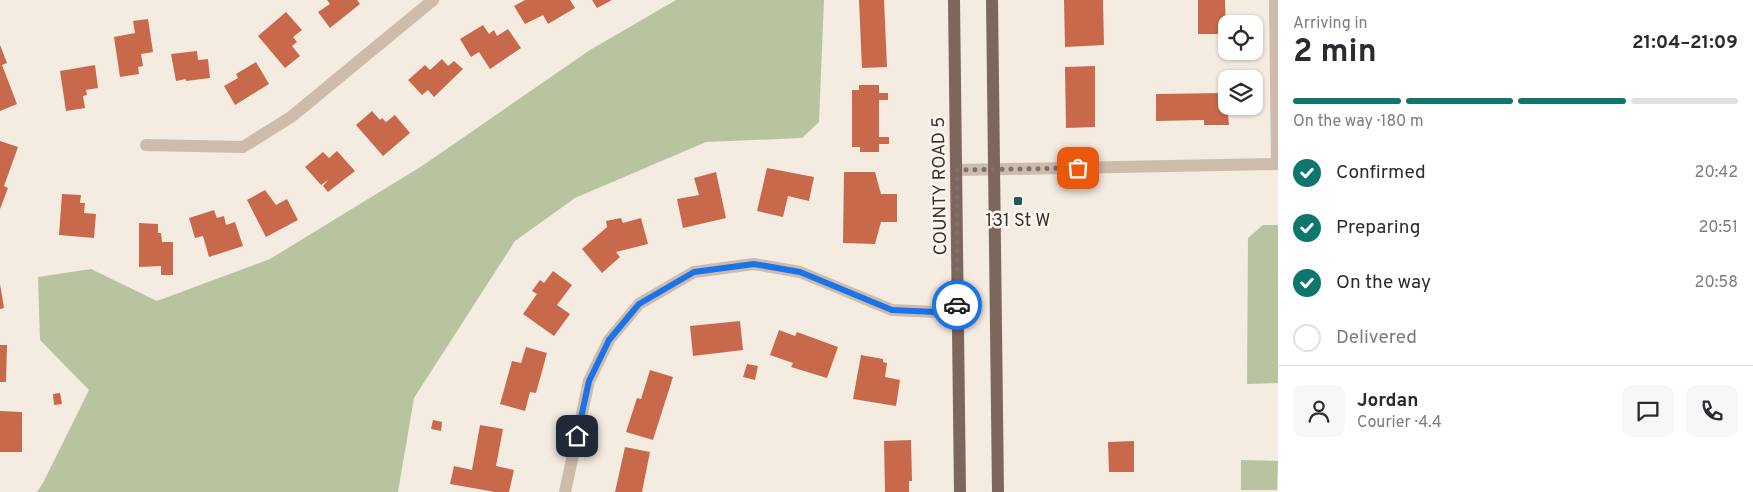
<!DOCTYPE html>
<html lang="en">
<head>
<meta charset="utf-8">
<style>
	:root { --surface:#fff; --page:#f7f7f7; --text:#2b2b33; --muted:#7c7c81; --line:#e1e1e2; --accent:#0f766e }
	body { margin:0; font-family:Overpass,sans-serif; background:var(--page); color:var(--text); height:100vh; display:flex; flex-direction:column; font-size:19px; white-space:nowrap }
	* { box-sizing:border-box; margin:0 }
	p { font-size:16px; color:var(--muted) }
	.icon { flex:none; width:28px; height:28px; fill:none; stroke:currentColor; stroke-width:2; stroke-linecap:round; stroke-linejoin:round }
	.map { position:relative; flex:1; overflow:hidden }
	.side { display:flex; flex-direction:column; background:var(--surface); width:475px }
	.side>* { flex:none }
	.tools { position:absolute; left:1218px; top:15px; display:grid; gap:10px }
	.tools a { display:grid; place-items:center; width:45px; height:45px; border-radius:10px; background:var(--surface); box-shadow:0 1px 4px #0004; font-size:25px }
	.pin { position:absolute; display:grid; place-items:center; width:42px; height:42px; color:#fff; margin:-21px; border-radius:10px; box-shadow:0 2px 8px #0006 }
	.courier { position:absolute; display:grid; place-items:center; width:50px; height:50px; margin:-25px; border:4px solid #1a73e8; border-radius:50%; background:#fff; color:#222; box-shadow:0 1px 6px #0007 }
	.headline em { font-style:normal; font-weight:700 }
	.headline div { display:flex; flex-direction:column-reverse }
	.headline { display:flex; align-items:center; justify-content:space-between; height:85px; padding:0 15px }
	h1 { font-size:32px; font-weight:700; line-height:38px }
	.bar { display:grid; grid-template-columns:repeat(4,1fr); gap:8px 5px; align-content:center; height:60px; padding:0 15px }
	.bar i { height:6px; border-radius:4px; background:var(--line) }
	.bar .selected { background:var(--accent) }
	.bar p { grid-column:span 4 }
	.line { display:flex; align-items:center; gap:12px; padding:0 15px; border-top:1px solid var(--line) }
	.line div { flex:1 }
	.round { display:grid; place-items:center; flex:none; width:52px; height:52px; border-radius:10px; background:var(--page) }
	ol { padding:0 15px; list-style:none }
	li { display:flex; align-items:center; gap:15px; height:55px }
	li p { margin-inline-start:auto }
	li .icon { padding:5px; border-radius:50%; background:var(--accent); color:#fff; stroke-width:4 }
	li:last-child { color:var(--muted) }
	li i { width:28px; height:28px; border:2px solid var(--line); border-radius:50% }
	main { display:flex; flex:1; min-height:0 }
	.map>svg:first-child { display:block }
	.green { fill:#b8c4a0 }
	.building { fill:#c8694b }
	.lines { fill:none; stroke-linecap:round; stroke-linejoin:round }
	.minor { stroke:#cdbbac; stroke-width:12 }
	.major { stroke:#7d675c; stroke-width:12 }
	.done { stroke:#7c716b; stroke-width:5; stroke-dasharray:0 9 }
	.route { stroke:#1a73e8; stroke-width:6 }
	.poi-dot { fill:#1f5a5e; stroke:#fbf5ee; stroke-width:2 }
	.labels { text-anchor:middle; stroke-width:5; stroke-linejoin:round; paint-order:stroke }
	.street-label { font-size:18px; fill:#3b302b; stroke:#fbf5ee }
	.poi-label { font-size:18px; fill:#3b302b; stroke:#fbf5ee }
</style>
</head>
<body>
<main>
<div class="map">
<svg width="1278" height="492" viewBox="0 0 1278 492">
	<rect width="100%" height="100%" fill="#f4ebe1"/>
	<path class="green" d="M 676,0 L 824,0 L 819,122 L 802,138 L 706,142 L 575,198 L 515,241 L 414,398 L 398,492 L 37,492 L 44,481 L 89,390 L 40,340 L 38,277 L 91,269 L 157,301 L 270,259 L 422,166 L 590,50 Z
		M 1263,225 L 1278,225 L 1278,383 L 1247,384 L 1248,238 Z
		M 1241,460 L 1278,461 L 1277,490 L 1241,490 Z"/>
	<path class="building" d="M 327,0 L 357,0 L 360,4 L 330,28 L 318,12 L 330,4 Z
		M 525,0 L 570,0 L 575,8 L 548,24 L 543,15 L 525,24 L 514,6 Z
		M 592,0 L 612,0 L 597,8 Z
		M 859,0 L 884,0 L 887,67 L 862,68 Z
		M 1064,0 L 1103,0 L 1104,45 L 1065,47 Z
		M 1198,0 L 1225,0 L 1226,34 L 1198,34 Z
		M 286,12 L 302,30 L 293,37 L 297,42 L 292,46 L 300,56 L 285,68 L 258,36 Z
		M 148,19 L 153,52 L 141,54 L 143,66 L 138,67 L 139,74 L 120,77 L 114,37 L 135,33 L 133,21 Z
		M 483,25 L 489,34 L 494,30 L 497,36 L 508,29 L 521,48 L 490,69 L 479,52 L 471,57 L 460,39 Z
		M 0,45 L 7,63 L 2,65 L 17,104 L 0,111 Z
		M 197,51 L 198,60 L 208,59 L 210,78 L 186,81 L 186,79 L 176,81 L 171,54 Z
		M 442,59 L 448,66 L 454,61 L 463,69 L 434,97 L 428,90 L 422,95 L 408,80 L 425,65 L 430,70 Z
		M 256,62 L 269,84 L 235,105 L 224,86 L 238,78 L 236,74 Z
		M 95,65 L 98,88 L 86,90 L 87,95 L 83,96 L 85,108 L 66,111 L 60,71 Z
		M 1095,66 L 1095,127 L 1066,128 L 1065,67 Z
		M 859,85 L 879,85 L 879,93 L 888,93 L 888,100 L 879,100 L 879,137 L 889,137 L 889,144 L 879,144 L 879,152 L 860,152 L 860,147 L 852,147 L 852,90 L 859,90 Z
		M 1226,93 L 1229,125 L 1204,125 L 1204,120 L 1156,121 L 1156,94 Z
		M 372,111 L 380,120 L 382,118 L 386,122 L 395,115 L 410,133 L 383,156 L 356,125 Z
		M 0,141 L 18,147 L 4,186 L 8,188 L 0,209 Z
		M 337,151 L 355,171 L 328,192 L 323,186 L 328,180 L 321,185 L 305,167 L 323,152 L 329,158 Z
		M 767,168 L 814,177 L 809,201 L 788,196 L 783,217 L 757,211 Z
		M 716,172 L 726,218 L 683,228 L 677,199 L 699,195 L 694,178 Z
		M 844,172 L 875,172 L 881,194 L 897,194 L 897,222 L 881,222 L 875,244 L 843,243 Z
		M 265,190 L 276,205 L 287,199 L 298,220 L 266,237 L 247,200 Z
		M 62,194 L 81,195 L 80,203 L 85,203 L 84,213 L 96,214 L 94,238 L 59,235 Z
		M 214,210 L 217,218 L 224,216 L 226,225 L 235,222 L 243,246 L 209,257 L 203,236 L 195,238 L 189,218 Z
		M 621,218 L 623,223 L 641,218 L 648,244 L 616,252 L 620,257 L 602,273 L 582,249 L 607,227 L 606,221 Z
		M 139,223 L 158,224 L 158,233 L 161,233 L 162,242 L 173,242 L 173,275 L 161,275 L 161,266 L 139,267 Z
		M 553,271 L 572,285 L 557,305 L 570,314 L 554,336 L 523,314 L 537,294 L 532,291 L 540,280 L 544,283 Z
		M 0,284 L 4,308 L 0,309 Z
		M 740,321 L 743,350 L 693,356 L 690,326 Z
		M 779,330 L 795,336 L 797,332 L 838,347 L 827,378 L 791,367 L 793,363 L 770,355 Z
		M 0,345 L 7,345 L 6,382 L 0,382 Z
		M 526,347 L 547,353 L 536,393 L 530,392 L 525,411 L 500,404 L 512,361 L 521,363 Z
		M 861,355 L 883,359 L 883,362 L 887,363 L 885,377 L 900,380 L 896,406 L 853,399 Z
		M 747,364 L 758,366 L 755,380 L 743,377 Z
		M 650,370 L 673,377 L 653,440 L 626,432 L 637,398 L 641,399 Z
		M 60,393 L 62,404 L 54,405 L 53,394 Z
		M 0,411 L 22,412 L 22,452 L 0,452 Z
		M 433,420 L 442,422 L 441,431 L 431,429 Z
		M 480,425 L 503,429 L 496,466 L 514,470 L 509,492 L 495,492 L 450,484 L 454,466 L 472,470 Z
		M 911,440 L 912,481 L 909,481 L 909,492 L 885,492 L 884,441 Z
		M 1134,441 L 1134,472 L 1109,472 L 1108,442 Z
		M 625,447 L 650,452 L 642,492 L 615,492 Z"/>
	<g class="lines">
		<path class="minor" d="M 1275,0 L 1277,164
			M 146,145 L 243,147 L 291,117 L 433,0
			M 957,170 L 1278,164
			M 565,492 L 589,381 L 609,340 L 639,304 L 694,272 L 754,264 L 800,272 L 892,310 L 957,313"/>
		<path class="major" d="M 954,0 L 960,492
			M 992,0 L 998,492"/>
	</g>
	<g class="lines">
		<path class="done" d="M 957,305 L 957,170 L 1078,168"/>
		<path class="route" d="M 577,436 L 589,381 L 609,340 L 639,304 L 694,272 L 754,264 L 800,272 L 892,310 L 957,313 L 957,305"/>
	</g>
	<rect class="poi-dot" x="1013" y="196" width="10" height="10" rx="2.5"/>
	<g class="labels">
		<g class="street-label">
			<text transform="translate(939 186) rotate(-91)" y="6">COUNTY ROAD 5</text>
		</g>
		<g class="poi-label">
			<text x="1018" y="226">131 St W</text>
		</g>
	</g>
</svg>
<div class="tools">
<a><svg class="icon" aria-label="locate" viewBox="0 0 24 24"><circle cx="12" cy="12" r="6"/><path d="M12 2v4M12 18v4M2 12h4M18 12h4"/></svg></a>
<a><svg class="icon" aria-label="layers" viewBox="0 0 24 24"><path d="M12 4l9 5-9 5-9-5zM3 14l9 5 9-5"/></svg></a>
</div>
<div class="pin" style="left:1078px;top:168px;background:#ea580c"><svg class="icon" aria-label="bag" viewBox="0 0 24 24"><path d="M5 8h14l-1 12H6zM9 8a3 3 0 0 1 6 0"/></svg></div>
<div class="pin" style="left:577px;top:436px;background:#1f2937"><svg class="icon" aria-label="home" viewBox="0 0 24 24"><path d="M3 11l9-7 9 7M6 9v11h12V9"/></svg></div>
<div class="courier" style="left:957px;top:305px"><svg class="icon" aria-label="car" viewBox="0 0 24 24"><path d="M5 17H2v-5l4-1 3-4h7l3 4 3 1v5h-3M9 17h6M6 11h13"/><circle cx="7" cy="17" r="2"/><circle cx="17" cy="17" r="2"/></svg></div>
</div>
<section class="side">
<div class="headline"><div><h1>2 min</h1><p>Arriving in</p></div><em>21:04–21:09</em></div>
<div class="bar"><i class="selected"></i><i class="selected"></i><i class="selected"></i><i></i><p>On the way · 180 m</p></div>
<ol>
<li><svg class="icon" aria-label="check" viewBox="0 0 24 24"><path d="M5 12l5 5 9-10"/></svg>Confirmed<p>20:42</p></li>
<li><svg class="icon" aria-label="check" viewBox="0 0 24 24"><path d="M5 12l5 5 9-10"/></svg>Preparing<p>20:51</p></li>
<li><svg class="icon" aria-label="check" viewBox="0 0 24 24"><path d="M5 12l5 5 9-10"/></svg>On the way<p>20:58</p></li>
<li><i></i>Delivered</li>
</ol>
<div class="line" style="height:90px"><a class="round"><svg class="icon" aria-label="person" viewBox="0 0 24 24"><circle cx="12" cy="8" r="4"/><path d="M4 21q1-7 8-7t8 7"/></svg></a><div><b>Jordan</b><p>Courier · 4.4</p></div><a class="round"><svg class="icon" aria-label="chat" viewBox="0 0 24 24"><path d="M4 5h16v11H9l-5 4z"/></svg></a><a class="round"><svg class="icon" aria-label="phone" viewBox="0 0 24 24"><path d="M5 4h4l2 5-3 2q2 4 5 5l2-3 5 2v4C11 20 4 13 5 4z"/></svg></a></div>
</section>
</main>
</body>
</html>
